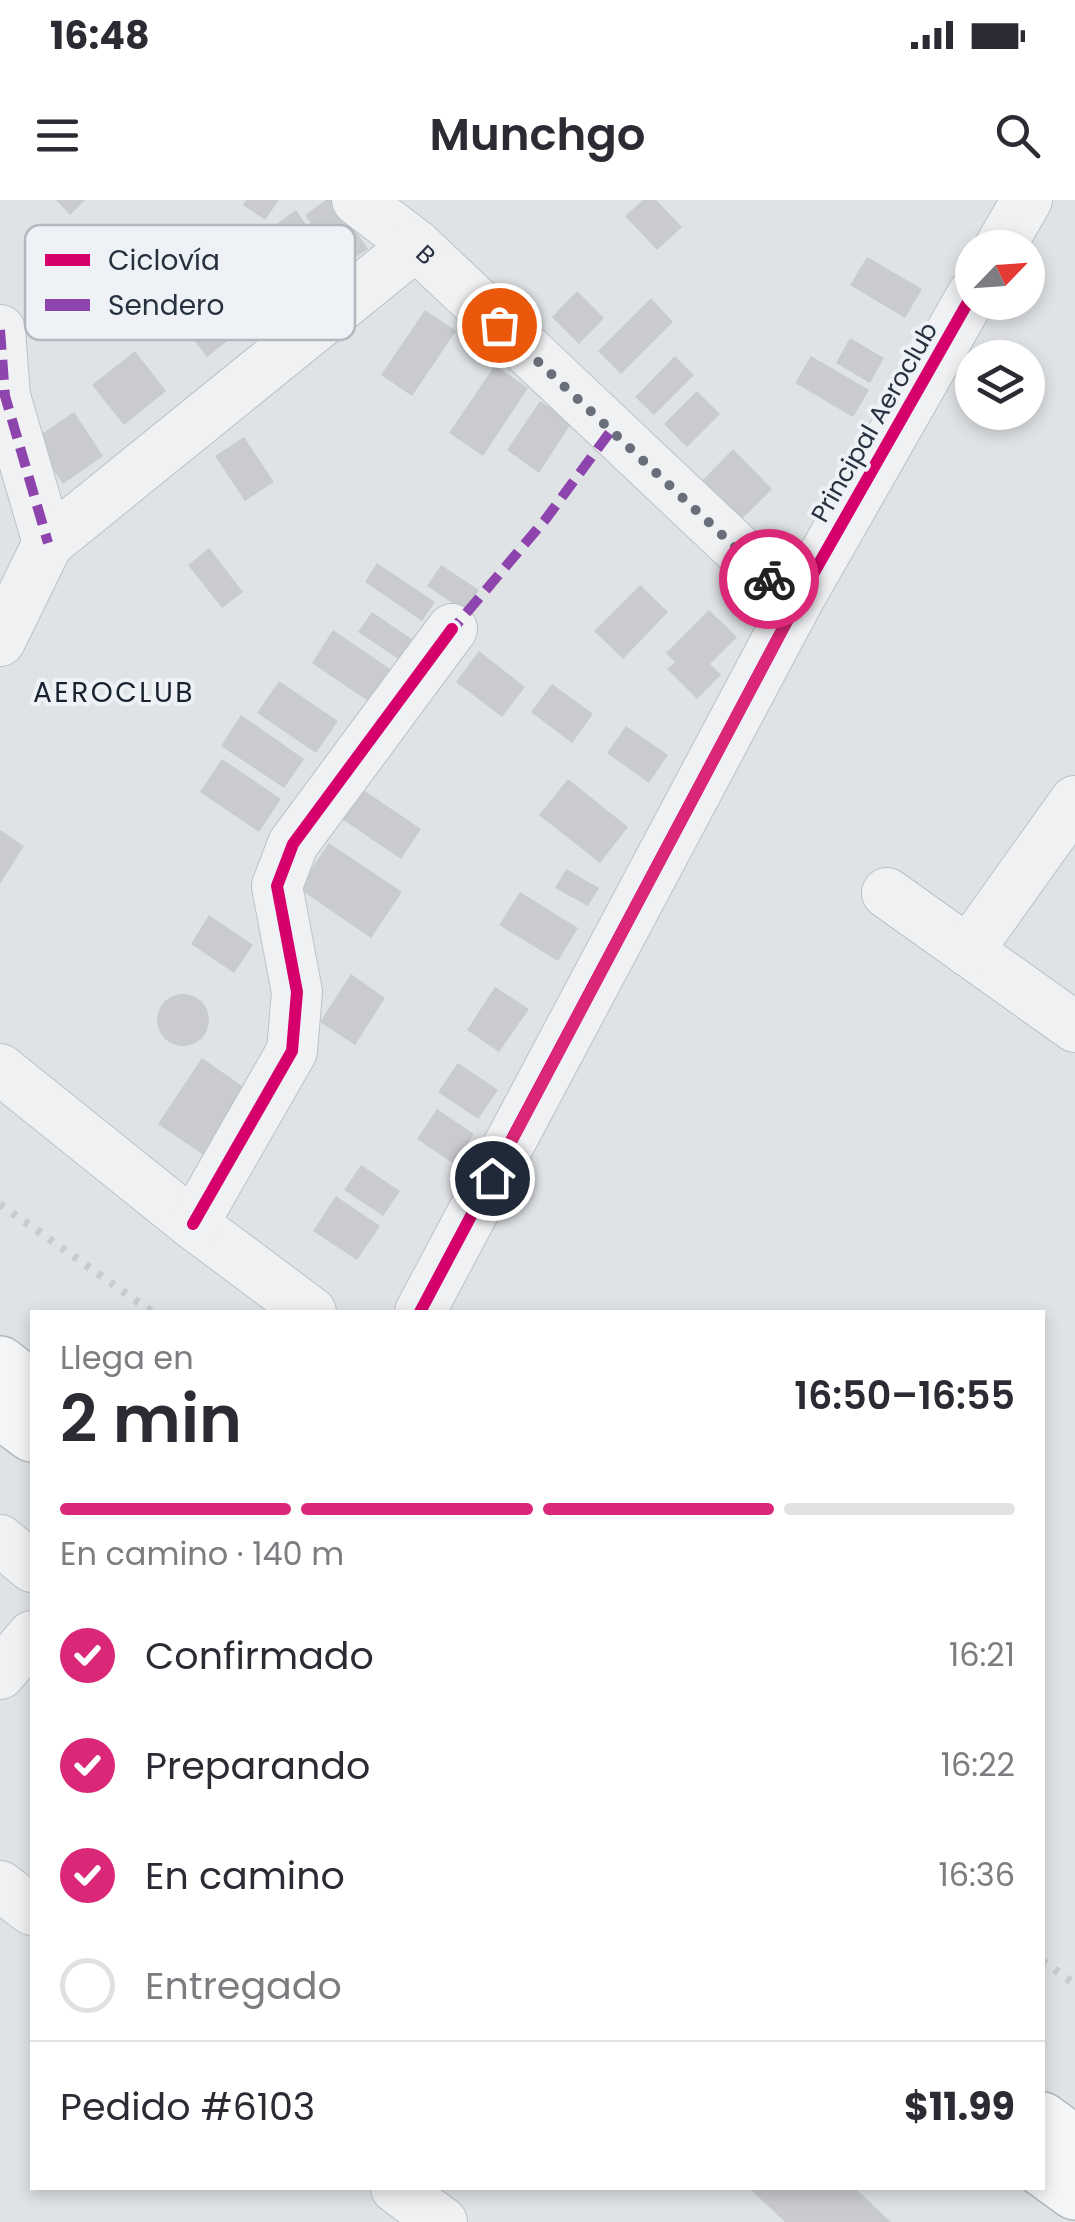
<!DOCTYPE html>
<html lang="es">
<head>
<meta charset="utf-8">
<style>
	:root { --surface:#fff; --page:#f7f7f7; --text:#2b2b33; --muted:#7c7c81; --line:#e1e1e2; --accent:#db2777 }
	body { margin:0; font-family:Poppins,sans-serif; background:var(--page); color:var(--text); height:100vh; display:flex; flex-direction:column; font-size:38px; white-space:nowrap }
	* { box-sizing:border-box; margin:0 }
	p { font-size:32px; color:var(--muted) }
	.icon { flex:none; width:55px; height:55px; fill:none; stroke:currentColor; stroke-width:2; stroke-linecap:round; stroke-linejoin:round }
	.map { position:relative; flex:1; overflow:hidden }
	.drawer { position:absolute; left:30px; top:1110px; width:1015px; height:880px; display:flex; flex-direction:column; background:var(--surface); border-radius:0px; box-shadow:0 5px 15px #0003 }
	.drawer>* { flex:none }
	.needle { width:65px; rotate:65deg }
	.fabs { position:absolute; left:955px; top:30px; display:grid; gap:20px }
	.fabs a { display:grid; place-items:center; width:90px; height:90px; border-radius:50%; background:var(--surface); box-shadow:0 5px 15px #0003; font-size:50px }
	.pin { position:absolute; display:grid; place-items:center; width:85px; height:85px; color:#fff; margin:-42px; border:5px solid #fff; border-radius:50%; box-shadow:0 2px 10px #0007 }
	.courier { position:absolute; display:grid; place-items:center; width:100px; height:100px; margin:-50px; border:8px solid #db2777; border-radius:50%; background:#fff; color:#222; box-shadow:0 2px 12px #0007 }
	.head em { font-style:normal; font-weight:600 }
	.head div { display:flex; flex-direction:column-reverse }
	.head { display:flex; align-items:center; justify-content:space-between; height:170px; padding:0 30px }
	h1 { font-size:65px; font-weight:600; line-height:75px }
	.bar { display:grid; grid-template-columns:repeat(4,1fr); gap:15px 10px; align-content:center; height:120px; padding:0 30px }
	.bar i { height:12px; border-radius:8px; background:var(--line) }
	.bar .active { background:var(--accent) }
	.bar p { grid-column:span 4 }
	.line { display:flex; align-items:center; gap:25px; padding:0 30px; border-top:2px solid var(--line) }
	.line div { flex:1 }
	ol { padding:0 30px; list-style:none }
	li { display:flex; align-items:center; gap:30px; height:110px }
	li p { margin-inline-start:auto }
	li .icon { padding:10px; border-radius:50%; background:var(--accent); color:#fff; stroke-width:4 }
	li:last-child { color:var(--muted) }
	li i { width:55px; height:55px; border:5px solid var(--line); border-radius:50% }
	.status { display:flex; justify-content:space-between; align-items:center; height:70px; padding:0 50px; background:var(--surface); direction:ltr }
	.status svg { height:28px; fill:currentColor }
	header { display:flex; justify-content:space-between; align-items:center; height:130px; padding:0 30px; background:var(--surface); font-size:45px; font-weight:600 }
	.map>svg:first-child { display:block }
	.building { fill:#c9cbce }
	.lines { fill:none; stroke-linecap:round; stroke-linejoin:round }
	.minor-casing { stroke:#bec1c4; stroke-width:52 }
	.highway-casing { stroke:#b3b6bb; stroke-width:58 }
	.minor { stroke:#f0f1f3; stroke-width:50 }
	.highway { stroke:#f4f5f6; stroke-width:55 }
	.rail { stroke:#c9cbce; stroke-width:8; stroke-dasharray:5 10; stroke-linecap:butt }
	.quiet { stroke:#8e44ad; stroke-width:10; stroke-dasharray:20 10; stroke-linecap:butt }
	.cycleway-casing { stroke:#eef2f6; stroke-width:19 }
	.cycleway { stroke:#d6006c; stroke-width:12 }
	.done { stroke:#686f7a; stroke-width:10; stroke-dasharray:0 18 }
	.route { stroke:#db2777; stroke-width:12 }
	.labels { text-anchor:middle; stroke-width:8; stroke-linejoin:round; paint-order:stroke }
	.street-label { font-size:25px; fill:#273140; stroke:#eef2f6 }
	.neighbourhood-label { font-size:28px; letter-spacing:2.5px; fill:#192231; stroke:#eef2f6 }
	.key { fill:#eef2f6; stroke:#b2b8bf; stroke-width:2.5 }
	.key-label { font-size:28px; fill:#273140 }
</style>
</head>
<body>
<div class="status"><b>16:48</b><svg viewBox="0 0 49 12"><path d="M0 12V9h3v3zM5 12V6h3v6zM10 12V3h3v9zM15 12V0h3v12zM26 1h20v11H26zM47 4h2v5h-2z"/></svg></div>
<header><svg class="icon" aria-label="menu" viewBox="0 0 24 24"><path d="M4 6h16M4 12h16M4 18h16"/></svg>Munchgo<svg class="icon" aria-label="search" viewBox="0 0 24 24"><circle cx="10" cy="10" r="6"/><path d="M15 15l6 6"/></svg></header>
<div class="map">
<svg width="1075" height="2022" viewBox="0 0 1075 2022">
	<rect width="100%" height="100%" fill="#e0e3e6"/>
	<path class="building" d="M 56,0 L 85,0 L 70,15 Z
		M 246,0 L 279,0 L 265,20 L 243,5 Z
		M 326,0 L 334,0 L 368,49 L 341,67 L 305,15 Z
		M 643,0 L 656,0 L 682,27 L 657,50 L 625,16 Z
		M 296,10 L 337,70 L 309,90 L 268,30 Z
		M 867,57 L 922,89 L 905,118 L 850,85 Z
		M 187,66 L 239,132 L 207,157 L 156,90 Z
		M 577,91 L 604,118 L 579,144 L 552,117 Z
		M 651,98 L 673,122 L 621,174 L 598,151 Z
		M 425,110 L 456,131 L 412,196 L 381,175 Z
		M 850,138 L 884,158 L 870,183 L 836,163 Z
		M 135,151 L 166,191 L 124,225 L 92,185 Z
		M 675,156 L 694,175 L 654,215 L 635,197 Z
		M 811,156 L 869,190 L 853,217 L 795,183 Z
		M 495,165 L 528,188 L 483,256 L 449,233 Z
		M 697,191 L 720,214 L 687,247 L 664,224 Z
		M 540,201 L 572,222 L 539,273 L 507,250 Z
		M 74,212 L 103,256 L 63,284 L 33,240 Z
		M 244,237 L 274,282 L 245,301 L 215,256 Z
		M 733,249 L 772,289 L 737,324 L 698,285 Z
		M 209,348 L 243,392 L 222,408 L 188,365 Z
		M 377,363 L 435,402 L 422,421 L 365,382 Z
		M 441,365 L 479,390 L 464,411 L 427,386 Z
		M 640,385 L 668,412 L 623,459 L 594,431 Z
		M 709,410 L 737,437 L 710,464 L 721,475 L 697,499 L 667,469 L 675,462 L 666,453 Z
		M 372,412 L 413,440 L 400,460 L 358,432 Z
		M 333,430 L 390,469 L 368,501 L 312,463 Z
		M 479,451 L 525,487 L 502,517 L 456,482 Z
		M 279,481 L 338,521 L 316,553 L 257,513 Z
		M 552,484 L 593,514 L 572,543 L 531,512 Z
		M 241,515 L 304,559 L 284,588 L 221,546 Z
		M 626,526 L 668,555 L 649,583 L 607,553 Z
		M 222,559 L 281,599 L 259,632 L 200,592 Z
		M 568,579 L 628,627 L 600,663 L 539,615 Z
		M 362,589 L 421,629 L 401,659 L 342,619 Z
		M 0,630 L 24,646 L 0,684 Z
		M 329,643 L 402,692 L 371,738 L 298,688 Z
		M 566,669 L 599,688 L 588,706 L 555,688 Z
		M 520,692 L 578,728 L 558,761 L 499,725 Z
		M 209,715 L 253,745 L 234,773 L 191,744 Z
		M 351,774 L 385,798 L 355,845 L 320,822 Z
		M 495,787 L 529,809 L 499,852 L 467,830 Z
		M157 820a26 26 0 1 1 52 0a26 26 0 1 1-52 0Z
		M 202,858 L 248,890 L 205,956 L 158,924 Z
		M 458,863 L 498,890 L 478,919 L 438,892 Z
		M 437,909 L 474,934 L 454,964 L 417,939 Z
		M 361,965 L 400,991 L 383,1016 L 344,990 Z
		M 336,996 L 380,1026 L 357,1060 L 313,1031 Z
		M 749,1988 L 855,1988 L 891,2022 L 785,2022 Z"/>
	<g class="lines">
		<defs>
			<g id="minor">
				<path id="s1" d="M 357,0 L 416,45 L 796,404"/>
				<path d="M 999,48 L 1027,0"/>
				<path d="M 0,130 L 5,196 L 48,343"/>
				<path d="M 0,441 L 48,343 L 416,45"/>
				<path d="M 887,693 L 1075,827"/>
				<path d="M 968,751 L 1075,601"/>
				<path d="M 0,869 L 193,1024 L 311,1112"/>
				<path d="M 193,1024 L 292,851 L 297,792 L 277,686 L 293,644 L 452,429"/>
				<path d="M 420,1112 L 796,404 L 972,95"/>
				<path d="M 0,1340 L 32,1367"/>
				<path d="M 0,1474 L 32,1436"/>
				<path d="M 0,1686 L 32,1710"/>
				<path d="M 396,1988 L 442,2022"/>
			</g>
			<path id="highway" d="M 0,1164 L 32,1189
				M 0,1210 L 32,1234
				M 1042,1920 L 1075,1944
				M 1042,1968 L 1075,1992"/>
		</defs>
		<use href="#minor" class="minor-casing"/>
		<use href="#highway" class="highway-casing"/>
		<use href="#minor" class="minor"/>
		<use href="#highway" class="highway"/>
		<path class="rail" d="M 0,1004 L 152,1112
			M 1042,1761 L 1075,1784"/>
		<path class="quiet" d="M 0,130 L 5,196 L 48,343
			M 447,436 L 545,320 L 610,232"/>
		<defs>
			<path id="cycleway" d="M 193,1024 L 292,851 L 297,792 L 277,686 L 293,644 L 452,429
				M 420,1112 L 796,404 L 972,95"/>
		</defs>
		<use href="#cycleway" class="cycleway-casing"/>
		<use href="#cycleway" class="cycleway"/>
	</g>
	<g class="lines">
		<path class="done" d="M 499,125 L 769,379"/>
		<path class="route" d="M 492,978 L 796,404 L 769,379"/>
	</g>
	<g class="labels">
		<g class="street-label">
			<text dy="9" stroke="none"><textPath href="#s1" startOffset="88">B</textPath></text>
			<text transform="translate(874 222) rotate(-60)" y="9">Principal Aeroclub</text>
		</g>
		<g class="neighbourhood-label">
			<text x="114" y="502">AEROCLUB</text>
		</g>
	</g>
	<rect x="25" y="25" width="330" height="115" rx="15" class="key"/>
	<rect x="45" y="54" width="45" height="12" fill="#d6006c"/>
	<rect x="45" y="99" width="45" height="12" fill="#8e44ad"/>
	<g class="key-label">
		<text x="108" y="70">Ciclovía</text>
		<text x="108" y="115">Sendero</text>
	</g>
</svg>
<div class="fabs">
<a><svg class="needle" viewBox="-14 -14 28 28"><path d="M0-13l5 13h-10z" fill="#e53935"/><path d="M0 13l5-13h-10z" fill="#7c7c81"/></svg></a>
<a><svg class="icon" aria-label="layers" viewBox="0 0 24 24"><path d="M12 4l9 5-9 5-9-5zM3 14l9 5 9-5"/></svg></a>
</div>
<div class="pin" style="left:499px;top:125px;background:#ea580c"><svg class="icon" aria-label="bag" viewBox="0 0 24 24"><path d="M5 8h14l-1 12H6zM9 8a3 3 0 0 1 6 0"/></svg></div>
<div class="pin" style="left:492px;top:978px;background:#1f2937"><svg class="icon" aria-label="home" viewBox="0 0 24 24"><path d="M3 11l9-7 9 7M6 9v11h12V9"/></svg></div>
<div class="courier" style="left:769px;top:379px"><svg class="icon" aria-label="bike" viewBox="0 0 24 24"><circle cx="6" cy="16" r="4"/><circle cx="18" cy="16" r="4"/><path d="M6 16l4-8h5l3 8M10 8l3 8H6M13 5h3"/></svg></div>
<section class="drawer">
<div class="head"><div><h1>2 min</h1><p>Llega en</p></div><em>16:50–16:55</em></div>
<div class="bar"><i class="active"></i><i class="active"></i><i class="active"></i><i></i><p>En camino · 140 m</p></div>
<ol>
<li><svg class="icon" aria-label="check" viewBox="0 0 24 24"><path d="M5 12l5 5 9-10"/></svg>Confirmado<p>16:21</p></li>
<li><svg class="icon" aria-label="check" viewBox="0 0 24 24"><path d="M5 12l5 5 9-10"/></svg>Preparando<p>16:22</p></li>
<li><svg class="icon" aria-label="check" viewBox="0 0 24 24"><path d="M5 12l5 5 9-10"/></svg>En camino<p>16:36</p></li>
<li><i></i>Entregado</li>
</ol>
<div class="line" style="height:130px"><div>Pedido #6103</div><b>$11.99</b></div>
</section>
</div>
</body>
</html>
